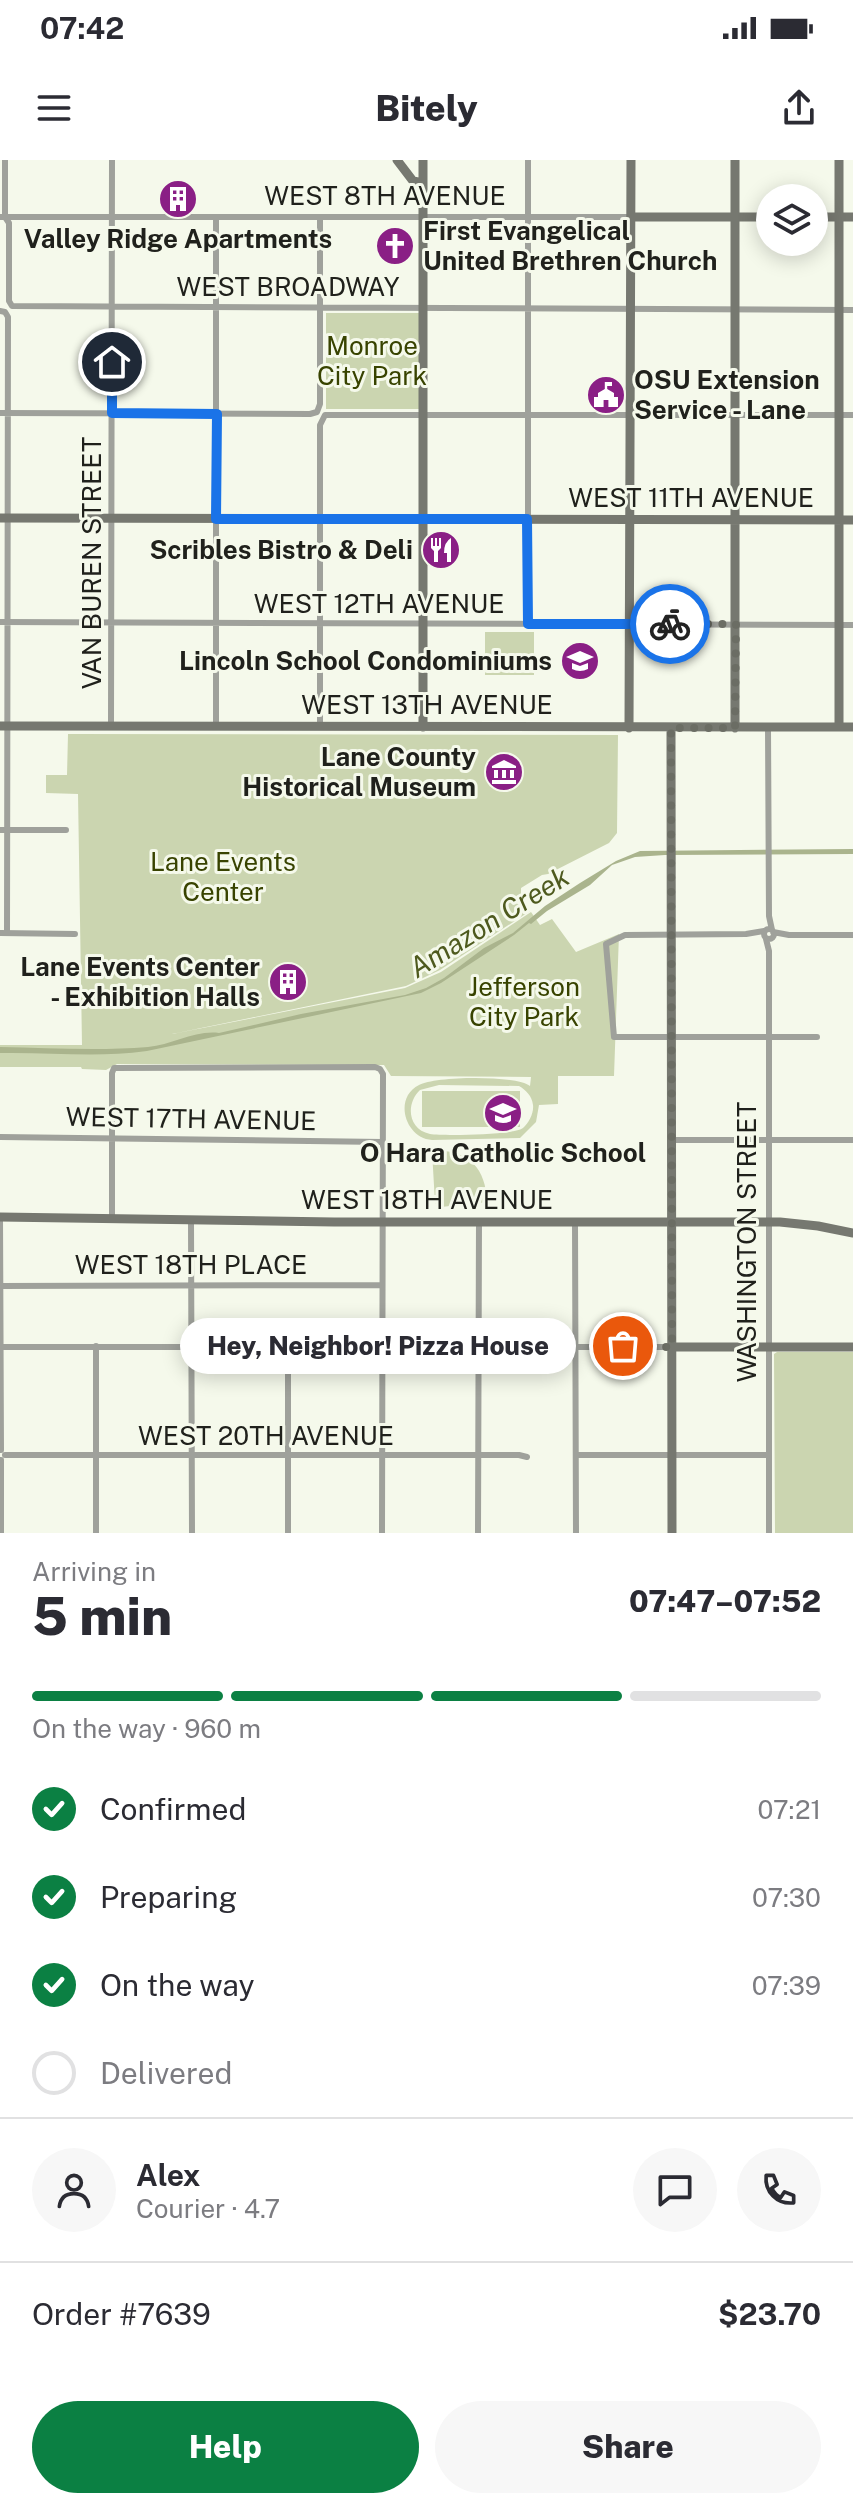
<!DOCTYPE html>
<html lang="en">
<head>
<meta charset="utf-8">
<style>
	:root { --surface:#fff; --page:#f7f7f7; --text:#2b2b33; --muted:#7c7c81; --line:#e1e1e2; --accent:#0b8043 }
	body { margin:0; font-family:"Public Sans",sans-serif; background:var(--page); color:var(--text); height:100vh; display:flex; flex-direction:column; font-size:30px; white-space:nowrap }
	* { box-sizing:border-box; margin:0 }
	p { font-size:26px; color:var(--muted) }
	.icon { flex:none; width:44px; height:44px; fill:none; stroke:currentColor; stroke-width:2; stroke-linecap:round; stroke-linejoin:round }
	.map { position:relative; height:1373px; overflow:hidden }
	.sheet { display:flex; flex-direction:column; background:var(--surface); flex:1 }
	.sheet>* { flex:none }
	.fabs { position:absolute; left:756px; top:24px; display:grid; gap:16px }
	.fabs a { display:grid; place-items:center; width:72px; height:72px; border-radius:50%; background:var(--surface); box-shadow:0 4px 20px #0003; font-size:40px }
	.pin { position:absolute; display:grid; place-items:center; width:68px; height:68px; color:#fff; margin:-34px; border:4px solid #fff; border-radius:50%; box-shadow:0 2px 8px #0007 }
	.courier { position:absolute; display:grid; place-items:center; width:80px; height:80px; margin:-40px; border:6px solid #1a73e8; border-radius:50%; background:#fff; color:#222; box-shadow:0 2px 10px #0007 }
	.bubble { position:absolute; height:56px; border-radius:28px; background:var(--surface); box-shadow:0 4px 20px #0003; font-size:26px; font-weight:800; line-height:56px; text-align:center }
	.headline em { font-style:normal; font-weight:800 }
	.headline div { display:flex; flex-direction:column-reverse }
	.headline { display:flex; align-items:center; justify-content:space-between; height:136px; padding:0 32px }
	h1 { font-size:52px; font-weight:800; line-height:60px }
	.bar { display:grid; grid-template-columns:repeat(4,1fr); gap:12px 8px; align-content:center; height:96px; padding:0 32px }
	.bar i { height:10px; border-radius:6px; background:var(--line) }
	.bar .on { background:var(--accent) }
	.bar p { grid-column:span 4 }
	.line { display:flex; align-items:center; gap:20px; padding:0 32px; border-top:2px solid var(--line) }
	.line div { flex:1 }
	.round { display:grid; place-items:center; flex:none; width:84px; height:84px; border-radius:42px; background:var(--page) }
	ol { padding:0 32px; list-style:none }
	li { display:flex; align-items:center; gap:24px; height:88px }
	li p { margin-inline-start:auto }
	li .icon { padding:8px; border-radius:50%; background:var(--accent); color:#fff; stroke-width:4 }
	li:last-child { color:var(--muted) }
	li i { width:44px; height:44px; border:4px solid var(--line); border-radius:50% }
	.primary-button { display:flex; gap:16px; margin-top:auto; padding:16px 32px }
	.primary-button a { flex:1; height:92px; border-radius:48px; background:var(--accent); color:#fff; font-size:32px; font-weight:800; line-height:92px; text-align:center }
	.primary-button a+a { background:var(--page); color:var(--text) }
	.status { display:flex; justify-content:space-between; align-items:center; height:56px; padding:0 40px; background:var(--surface); direction:ltr }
	.status svg { height:22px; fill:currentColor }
	header { display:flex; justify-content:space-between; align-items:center; height:104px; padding:0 32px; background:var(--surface); font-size:36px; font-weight:800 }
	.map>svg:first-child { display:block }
	.green { fill:#cbd5b0; fill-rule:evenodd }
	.water { fill:#aab48d }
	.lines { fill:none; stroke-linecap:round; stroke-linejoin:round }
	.street { stroke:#9fa19b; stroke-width:6 }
	.secondary { stroke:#767870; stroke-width:9 }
	.done { stroke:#6b6d64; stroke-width:8; stroke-dasharray:0 14.4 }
	.route { stroke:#1a73e8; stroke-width:10 }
	.labels { text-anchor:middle; stroke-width:6; stroke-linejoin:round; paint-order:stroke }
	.street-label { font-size:26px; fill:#20211c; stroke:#f5f9eb }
	.poi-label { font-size:26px; font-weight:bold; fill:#20211c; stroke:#f5f9eb; text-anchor:end }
	.park-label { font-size:26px; fill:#384300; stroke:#f5f9eb }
	.water-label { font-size:28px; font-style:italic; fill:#4e5a1e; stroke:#f5f9eb }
</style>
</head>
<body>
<div class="status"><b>07:42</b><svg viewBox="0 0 49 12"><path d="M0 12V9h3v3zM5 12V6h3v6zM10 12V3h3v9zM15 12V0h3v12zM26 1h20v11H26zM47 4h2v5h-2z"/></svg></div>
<header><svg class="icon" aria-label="menu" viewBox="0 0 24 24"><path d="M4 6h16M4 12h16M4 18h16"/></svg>Bitely<svg class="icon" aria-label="share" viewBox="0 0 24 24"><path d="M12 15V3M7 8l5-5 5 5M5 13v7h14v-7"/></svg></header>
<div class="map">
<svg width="853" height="1373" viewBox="0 0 853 1373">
	<rect width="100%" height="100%" fill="#f5f9eb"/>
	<path class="green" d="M 326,153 L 419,153 L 419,249 L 326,249 Z
		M 485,472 L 534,472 L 534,515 L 485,515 Z
		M 68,574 L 618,575 L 617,673 L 609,683 L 548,714 L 542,715 L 521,728 L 521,736 L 516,743 L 530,751 L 440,810 L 406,826 L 172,874 L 405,828 L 441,812 L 531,752 L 540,765 L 552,759 L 576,792 L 619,774 L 614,916 L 558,916 L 558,944 L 539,945 L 536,962 L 520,978 L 432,980 C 405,978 393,938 419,925 C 435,916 516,915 530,926 L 531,917 L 391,916 L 384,905 L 117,904 L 106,910 L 82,909 L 81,907 L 0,907 L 0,885 L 82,885 L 78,634 L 46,633 L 46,615 L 67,615 ZM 439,925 L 519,926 C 526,930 532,936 533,945 C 534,953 529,963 523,968 C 514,975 444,976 430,974 C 407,969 406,943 420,930 Z
		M 422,931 L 520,931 L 520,967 L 422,967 Z
		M 432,991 C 467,989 486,1007 487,1042 L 441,1047 L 435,1043 Z
		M 777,1192 L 853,1192 L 853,1373 L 775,1373 L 774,1194 Z"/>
	<path class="water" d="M 853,689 L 853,694 L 665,695 L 635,697 L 612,705 L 590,725 L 547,751 L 531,764 L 529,763 L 514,775 L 441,823 L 421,833 L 147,891 C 95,898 51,892 0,893 L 0,887 C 49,888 99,891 148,887 C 172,885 195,870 219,873 L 301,854 L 405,835 L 426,828 L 444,818 L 484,788 L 513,773 L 545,746 L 580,723 L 616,701 L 640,691 Z"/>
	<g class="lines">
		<path class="street" d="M 5,0 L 5,57 L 9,63 L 9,141 L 12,146 L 853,150
			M 528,0 L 528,464
			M 0,57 L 631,57
			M 0,151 L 5,152 L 8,157 L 7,773
			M 0,253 L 310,254 L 317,252 L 320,244 L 320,58
			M 0,462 L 853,465
			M 111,566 L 112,0
			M 216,566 L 216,58
			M 320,566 L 320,265 L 325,255 L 853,255
			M 768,568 L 769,756 L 772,770
			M 0,670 L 66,670
			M764 774a5 5 0 1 1 10 0a5 5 0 1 1-10 0Z
			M 764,771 L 746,774 L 625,775 L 606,784 L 614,877 L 817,877
			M 773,772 L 789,775 L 853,775
			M 0,773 L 75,774
			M 766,779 L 769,791 L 769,1373
			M 0,977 L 382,982
			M 671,980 L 853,980
			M 0,1057 L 1,1290
			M 112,1059 L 112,913 L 114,908 L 375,907 L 380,909 L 383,914 L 382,1373
			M 191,1060 L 192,1373
			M 575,1062 L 576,1373
			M 0,1126 L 382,1125
			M 96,1186 L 96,1373
			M 0,1187 L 672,1187
			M 5,1295 L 519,1295 L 527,1297
			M 576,1295 L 769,1295
			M 1,1300 L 1,1373
			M 288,1373 L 288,1186
			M 478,1373 L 479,1062"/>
		<path class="secondary" d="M 397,0 L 413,21 L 423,23
			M 735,0 L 735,568
			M 839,0 L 839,567
			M 631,57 L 770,57
			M 814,57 L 853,57
			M 0,358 L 853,360
			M 0,566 L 853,567
			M 423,567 L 423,0
			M 629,568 L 631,0
			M 671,568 L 672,1373
			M 0,1057 L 334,1062 L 780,1062 L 818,1066 L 853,1073
			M 672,1187 L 853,1187"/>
	</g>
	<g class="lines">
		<path class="done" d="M 623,1186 L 672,1187 L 671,568 L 735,568 L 736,464 L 670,464"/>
		<path class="route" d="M 112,202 L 112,253 L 217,254 L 216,359 L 527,359 L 528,464 L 670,464"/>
	</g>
	<defs>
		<symbol id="building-disc" viewBox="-11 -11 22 22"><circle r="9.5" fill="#8a1f85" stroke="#f5f9eb"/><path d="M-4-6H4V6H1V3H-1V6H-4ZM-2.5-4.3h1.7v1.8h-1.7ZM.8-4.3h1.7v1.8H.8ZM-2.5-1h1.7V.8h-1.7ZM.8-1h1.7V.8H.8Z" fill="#fff"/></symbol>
		<symbol id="church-disc" viewBox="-11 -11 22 22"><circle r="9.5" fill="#8a1f85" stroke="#f5f9eb"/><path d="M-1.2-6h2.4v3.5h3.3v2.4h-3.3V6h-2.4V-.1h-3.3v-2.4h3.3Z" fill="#fff"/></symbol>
		<symbol id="civic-disc" viewBox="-11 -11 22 22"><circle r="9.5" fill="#8a1f85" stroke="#f5f9eb"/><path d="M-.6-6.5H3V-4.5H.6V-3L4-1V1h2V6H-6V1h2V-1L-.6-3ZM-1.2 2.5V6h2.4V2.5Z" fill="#fff"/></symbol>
		<symbol id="restaurant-disc" viewBox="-11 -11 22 22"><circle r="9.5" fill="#8a1f85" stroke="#f5f9eb"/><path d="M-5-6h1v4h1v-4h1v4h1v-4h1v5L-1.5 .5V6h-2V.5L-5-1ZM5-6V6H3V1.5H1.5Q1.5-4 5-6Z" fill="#fff"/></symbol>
		<symbol id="school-disc" viewBox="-11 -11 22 22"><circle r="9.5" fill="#8a1f85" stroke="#f5f9eb"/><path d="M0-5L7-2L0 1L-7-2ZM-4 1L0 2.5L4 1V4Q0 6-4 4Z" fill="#fff"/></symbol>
		<symbol id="museum-disc" viewBox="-11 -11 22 22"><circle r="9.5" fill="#8a1f85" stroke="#f5f9eb"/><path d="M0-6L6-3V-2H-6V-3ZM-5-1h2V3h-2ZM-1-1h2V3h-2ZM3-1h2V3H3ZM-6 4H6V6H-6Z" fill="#fff"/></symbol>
	</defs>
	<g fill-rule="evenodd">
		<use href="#building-disc" x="156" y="17" width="44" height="44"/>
		<use href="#church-disc" x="373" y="64" width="44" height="44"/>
		<use href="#civic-disc" x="584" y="213" width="44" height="44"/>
		<use href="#restaurant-disc" x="419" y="368" width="44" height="44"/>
		<use href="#school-disc" x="558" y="479" width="44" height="44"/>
		<use href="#museum-disc" x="482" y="590" width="44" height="44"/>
		<use href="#building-disc" x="266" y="800" width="44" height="44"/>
		<use href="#school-disc" x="481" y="931" width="44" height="44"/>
	</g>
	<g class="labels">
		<g class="street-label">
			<text x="385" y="45">WEST 8TH AVENUE</text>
			<text x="288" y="136">WEST BROADWAY</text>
			<text x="691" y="347">WEST 11TH AVENUE</text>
			<text transform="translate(92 403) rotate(-90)" y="9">VAN BUREN STREET</text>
			<text x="379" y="453">WEST 12TH AVENUE</text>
			<text x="427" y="554">WEST 13TH AVENUE</text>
			<text transform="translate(191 959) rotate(1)" y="9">WEST 17TH AVENUE</text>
			<text x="427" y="1049">WEST 18TH AVENUE</text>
			<text transform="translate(747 1082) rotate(-90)" y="9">WASHINGTON STREET</text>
			<text x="191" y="1114">WEST 18TH PLACE</text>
			<text x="266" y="1285">WEST 20TH AVENUE</text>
		</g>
		<g class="poi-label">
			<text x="423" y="80" text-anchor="start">First Evangelical<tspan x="423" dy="30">United Brethren Church</tspan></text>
			<text x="178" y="88" text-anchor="middle">Valley Ridge Apartments</text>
			<text x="634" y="229" text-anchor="start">OSU Extension<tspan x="634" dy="30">Service - Lane</tspan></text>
			<text x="413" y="399">Scribles Bistro &amp; Deli</text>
			<text x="552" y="510">Lincoln School Condominiums</text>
			<text x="476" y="606">Lane County<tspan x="476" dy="30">Historical Museum</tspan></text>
			<text x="260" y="816">Lane Events Center<tspan x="260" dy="30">- Exhibition Halls</tspan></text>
			<text x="503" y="1002" text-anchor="middle">O Hara Catholic School</text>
		</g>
		<g class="park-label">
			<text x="372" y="195">Monroe<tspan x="372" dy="30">City Park</tspan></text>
			<text x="223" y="711">Lane Events<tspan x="223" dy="30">Center</tspan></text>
			<text x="524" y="836">Jefferson<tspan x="524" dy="30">City Park</tspan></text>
		</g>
		<g class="water-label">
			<text transform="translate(489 762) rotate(-32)" y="10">Amazon Creek</text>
		</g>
	</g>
</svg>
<div class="fabs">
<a><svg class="icon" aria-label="layers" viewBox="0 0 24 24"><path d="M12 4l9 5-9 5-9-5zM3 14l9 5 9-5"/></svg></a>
</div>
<div class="pin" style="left:623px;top:1186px;background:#ea580c"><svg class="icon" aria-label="bag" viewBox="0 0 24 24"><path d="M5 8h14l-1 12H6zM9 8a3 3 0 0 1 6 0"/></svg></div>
<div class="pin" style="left:112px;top:202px;background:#1f2937"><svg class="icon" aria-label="home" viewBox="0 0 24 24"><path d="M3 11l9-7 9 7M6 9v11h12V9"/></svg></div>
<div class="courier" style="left:670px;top:464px"><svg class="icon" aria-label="bike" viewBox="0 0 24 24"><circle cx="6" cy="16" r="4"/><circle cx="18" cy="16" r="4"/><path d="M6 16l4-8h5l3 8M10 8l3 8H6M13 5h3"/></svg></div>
<div class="bubble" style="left:180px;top:1158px;width:396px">Hey, Neighbor! Pizza House</div>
</div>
<section class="sheet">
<div class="headline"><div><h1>5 min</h1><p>Arriving in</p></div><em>07:47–07:52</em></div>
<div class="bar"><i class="on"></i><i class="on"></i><i class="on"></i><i></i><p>On the way · 960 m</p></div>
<ol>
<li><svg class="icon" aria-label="check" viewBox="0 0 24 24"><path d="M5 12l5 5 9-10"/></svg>Confirmed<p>07:21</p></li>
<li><svg class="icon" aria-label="check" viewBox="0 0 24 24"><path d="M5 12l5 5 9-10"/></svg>Preparing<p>07:30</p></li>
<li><svg class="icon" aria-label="check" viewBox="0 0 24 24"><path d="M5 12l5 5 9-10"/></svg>On the way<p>07:39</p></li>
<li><i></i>Delivered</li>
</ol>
<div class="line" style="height:144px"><a class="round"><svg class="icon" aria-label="person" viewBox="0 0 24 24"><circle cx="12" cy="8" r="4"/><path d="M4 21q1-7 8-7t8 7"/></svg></a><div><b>Alex</b><p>Courier · 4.7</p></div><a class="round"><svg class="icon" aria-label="chat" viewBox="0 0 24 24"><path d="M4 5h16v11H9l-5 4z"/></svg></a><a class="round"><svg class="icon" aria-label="phone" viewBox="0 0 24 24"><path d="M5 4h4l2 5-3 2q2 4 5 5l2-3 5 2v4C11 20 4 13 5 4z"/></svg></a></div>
<div class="line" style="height:104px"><div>Order #7639</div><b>$23.70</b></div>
<div class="primary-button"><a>Help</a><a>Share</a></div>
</section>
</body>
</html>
